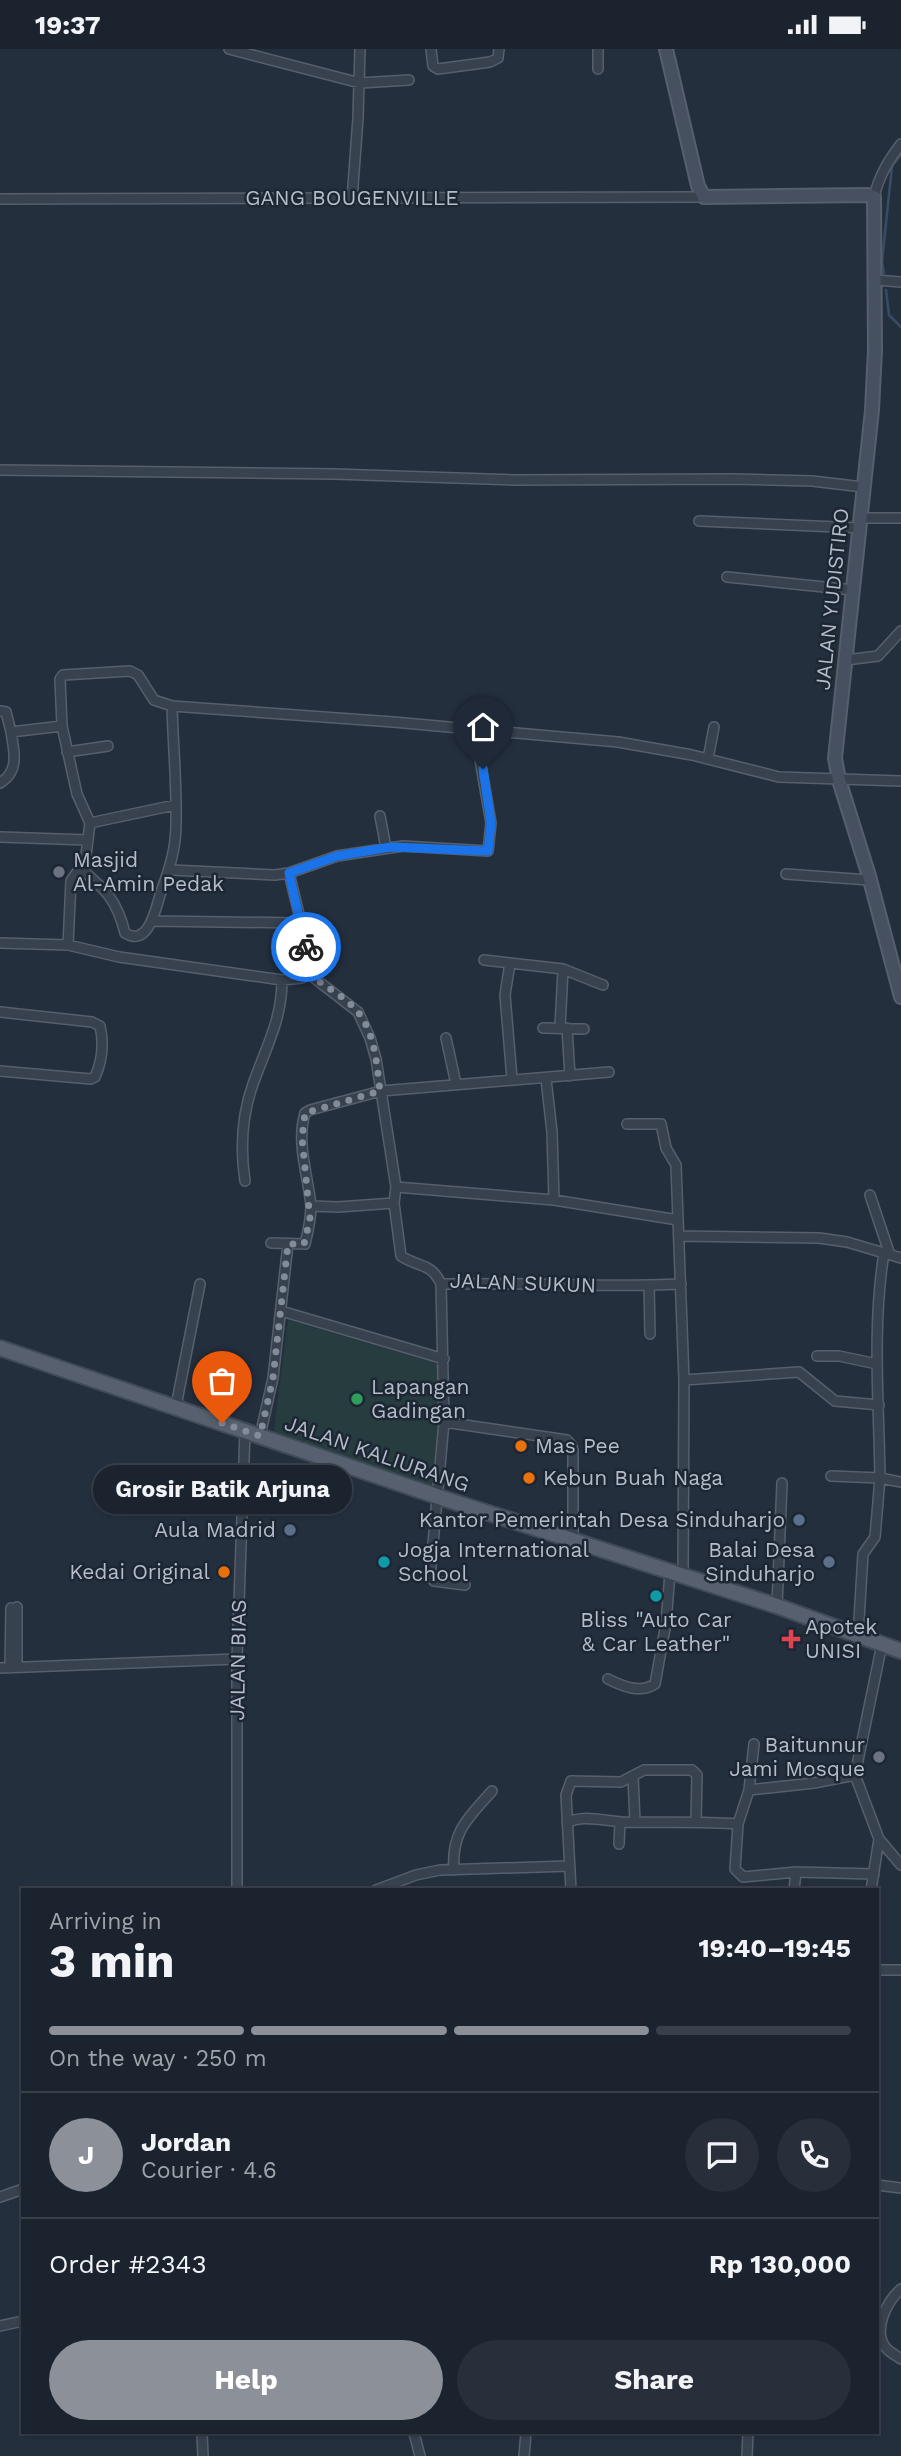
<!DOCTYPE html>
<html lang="en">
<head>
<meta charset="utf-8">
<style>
	:root { --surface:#1b232e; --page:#282f3a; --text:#f1f3f6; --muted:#a0a4aa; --line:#39404a; --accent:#8c9099 }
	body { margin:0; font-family:"Work Sans",sans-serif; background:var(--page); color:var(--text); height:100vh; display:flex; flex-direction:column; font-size:26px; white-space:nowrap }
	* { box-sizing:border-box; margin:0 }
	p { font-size:23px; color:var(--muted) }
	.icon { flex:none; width:38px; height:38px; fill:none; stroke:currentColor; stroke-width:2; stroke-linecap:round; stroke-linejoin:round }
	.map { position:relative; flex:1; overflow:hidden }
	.drawer { position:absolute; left:21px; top:1839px; width:858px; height:546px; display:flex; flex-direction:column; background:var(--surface); border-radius:0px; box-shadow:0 2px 5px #0004,0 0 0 2px var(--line) }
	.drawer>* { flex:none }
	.pin { position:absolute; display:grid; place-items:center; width:60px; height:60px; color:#fff; margin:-72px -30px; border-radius:50% 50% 50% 0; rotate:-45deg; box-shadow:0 0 7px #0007 }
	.pin .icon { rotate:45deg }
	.courier { position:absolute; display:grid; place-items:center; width:70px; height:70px; margin:-35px; border:5px solid #1a73e8; border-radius:50%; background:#fff; color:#222; box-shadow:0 2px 9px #0007 }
	.bubble { position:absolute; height:49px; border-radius:24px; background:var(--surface); box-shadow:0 2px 5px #0004,0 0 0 2px var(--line); font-size:23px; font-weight:700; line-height:49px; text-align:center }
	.overview em { font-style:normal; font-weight:700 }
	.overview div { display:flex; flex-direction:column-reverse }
	.overview { display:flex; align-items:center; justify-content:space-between; height:119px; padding:0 28px }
	h1 { font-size:46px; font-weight:700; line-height:52px }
	.bar { display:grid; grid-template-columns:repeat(4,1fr); gap:10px 7px; align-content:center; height:84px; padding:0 28px }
	.bar i { height:9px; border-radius:5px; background:var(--line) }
	.bar .current { background:var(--accent) }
	.bar p { grid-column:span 4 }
	.line { display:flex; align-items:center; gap:18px; padding:0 28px; border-top:2px solid var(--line) }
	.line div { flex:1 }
	.round { display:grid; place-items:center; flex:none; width:74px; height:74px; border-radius:37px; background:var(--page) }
	.button { display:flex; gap:14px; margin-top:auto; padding:14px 28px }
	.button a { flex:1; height:80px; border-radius:42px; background:var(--accent); color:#fff; font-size:28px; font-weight:700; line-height:80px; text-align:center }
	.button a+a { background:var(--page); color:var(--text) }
	.status { display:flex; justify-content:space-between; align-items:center; height:49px; padding:0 35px; background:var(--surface); direction:ltr }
	.status svg { height:19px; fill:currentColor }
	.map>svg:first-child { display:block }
	.green { fill:#263c3f }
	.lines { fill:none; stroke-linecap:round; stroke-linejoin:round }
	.stream { stroke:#394c67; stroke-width:2.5 }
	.street-casing { stroke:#565f6c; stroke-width:12 }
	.secondary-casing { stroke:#565f6c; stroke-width:16 }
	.primary-casing { stroke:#414a57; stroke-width:18 }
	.street { stroke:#38414e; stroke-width:9 }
	.secondary { stroke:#465061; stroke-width:12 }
	.primary { stroke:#56606e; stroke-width:14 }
	.done { stroke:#828b98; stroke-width:7; stroke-dasharray:0 12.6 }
	.route { stroke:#1a73e8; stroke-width:9 }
	.worship-dot { fill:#6b7280; stroke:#1d2633; stroke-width:2.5 }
	.leisure-dot { fill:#2e9e5b; stroke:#1d2633; stroke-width:2.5 }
	.food-dot { fill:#e8710a; stroke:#1d2633; stroke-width:2.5 }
	.service-dot { fill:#5c6f8a; stroke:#1d2633; stroke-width:2.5 }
	.culture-dot { fill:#0f9aa8; stroke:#1d2633; stroke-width:2.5 }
	.health-dot { fill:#e0444e; stroke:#1d2633; stroke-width:2.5 }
	.labels { text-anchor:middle; stroke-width:5; stroke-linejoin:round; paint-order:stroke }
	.street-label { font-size:21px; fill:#b4bcc9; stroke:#1d2633 }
	.poi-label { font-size:21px; fill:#b4bcc9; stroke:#1d2633; text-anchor:start }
</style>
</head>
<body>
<div class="status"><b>19:37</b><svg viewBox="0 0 49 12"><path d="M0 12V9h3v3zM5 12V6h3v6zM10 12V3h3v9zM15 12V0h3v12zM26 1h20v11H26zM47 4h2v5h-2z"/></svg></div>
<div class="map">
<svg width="901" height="2407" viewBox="0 0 901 2407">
	<rect width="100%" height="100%" fill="#242f3e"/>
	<path class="green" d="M 288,1271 L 439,1315 L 436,1440 L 273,1387 Z"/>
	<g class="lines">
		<path class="stream" d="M 884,224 L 882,213 L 892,117 L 901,106
			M 886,241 L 889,266 L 901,278"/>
		<defs>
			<path id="street" d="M 229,0 L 360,34 L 409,31
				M 431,0 L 433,17 L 438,20 L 490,13 L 498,9 L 499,0
				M 598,0 L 598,20
				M 874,148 C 879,127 888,112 901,95
				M 0,150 L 704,148
				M 352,150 L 358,69 L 360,0
				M 876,231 L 901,233
				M 0,421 L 334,425 L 514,431 L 734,430 L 812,432 L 863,438
				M 861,469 L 901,469
				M 699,472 L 860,479
				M 727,528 L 853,541
				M 846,611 L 878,607 L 901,582
				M 0,662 L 6,663 L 11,683 L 62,677 L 77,745 L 90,774 L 86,806 L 80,819 C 105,840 117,851 125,884 C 149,899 156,858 161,843 C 169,821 176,800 176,775 C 177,736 173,696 172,657
				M 62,677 L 60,630 L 63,626 L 130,622 L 138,626 L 154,651 L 172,657 L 393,673 L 618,693 L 692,706 L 779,728 L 901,732
				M 67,703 L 108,697
				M 708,710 L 714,678
				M 0,734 C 20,722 14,702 11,683
				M 380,767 L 386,799
				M 90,774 L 175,756
				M 0,788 L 88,791
				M 171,821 L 275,826 L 289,824 L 337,807 L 403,797 L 488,802 L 491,774 L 475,682
				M 289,824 L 306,894 L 309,925 L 358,963 L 370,989 L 376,1010 L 396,1138 L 394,1154 L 401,1207 C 419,1219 431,1213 441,1235 L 444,1373 L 430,1528 L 434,1532 L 465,1536
				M 786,825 L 869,831
				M 153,872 L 300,874
				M 0,894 L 68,896 L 119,908 L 282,931 L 302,929 L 309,925
				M 68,896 L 71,832 L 80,819
				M 484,911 L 563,920 L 603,936
				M 510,914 L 505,946 L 512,1030
				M 0,963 L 92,973 L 100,977 C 104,994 102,1012 95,1028 L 91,1030 L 0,1022
				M 543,979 L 584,980
				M 560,979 L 563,920
				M 567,979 L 570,1027
				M 446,989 L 456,1035
				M 546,1030 L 552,1083 L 554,1151
				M 627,1075 L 661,1075 L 666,1099 L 676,1116 L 684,1331 L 683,1528
				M 245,1132 C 240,1099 242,1066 253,1035 C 266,998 282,971 282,931
				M 396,1138 L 554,1151 L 678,1171
				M 870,1146 L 890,1206
				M 311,1157 L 338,1158 L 394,1154
				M 680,1187 L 819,1189 L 847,1193 L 884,1204
				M 271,1194 L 305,1195 C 308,1183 311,1170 311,1157 C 308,1126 296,1094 305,1064 L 310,1061 L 381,1042 L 609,1023
				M 441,1235 C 521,1233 601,1239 681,1235
				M 649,1236 L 650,1285
				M 281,1262 L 444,1310
				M 817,1307 L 839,1307 L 877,1315
				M 684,1331 L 799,1323 L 835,1352 L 879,1356
				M 176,1357 L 200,1235
				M 444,1373 L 567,1391 L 572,1397 L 573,1402 L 573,1493
				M 260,1387 L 273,1329 L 288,1195
				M 831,1427 L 880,1429 C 879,1355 872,1278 884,1204 L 901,1209
				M 777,1557 L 782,1434
				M 17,1558 L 17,1618
				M 858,1587 L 863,1505 L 875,1488 L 880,1429 L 901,1433
				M 882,1595 L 855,1726 L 879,1790 L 901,1816
				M 0,1619 L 237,1610
				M 10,1619 L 11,1559
				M 608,1630 C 622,1637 640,1645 655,1635 L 666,1574 L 670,1524
				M 633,1727 L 635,1773
				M 749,1741 L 754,1695
				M 567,1774 C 582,1765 605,1772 622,1773 C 661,1774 699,1772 738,1775 L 735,1820 L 743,1828 L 796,1823 L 874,1825
				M 738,1775 L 749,1741 L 814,1734 L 855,1726
				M 619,1795 L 620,1773
				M 454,1821 C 451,1783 468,1769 492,1742
				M 237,1841 L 237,1610 L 245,1382
				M 376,1841 L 416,1826 L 440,1821 L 569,1817
				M 571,1841 L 566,1746 L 571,1732 L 621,1733 L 644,1721 L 692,1721 L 697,1726 L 696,1772
				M 794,1841 L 796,1823
				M 871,1841 L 879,1790
				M 877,1921 L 901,1921
				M 877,2136 L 901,2139
				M 0,2148 L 23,2140
				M 901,2240 C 887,2252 871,2283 887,2300 C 891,2304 897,2307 901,2310
				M 0,2277 L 23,2272
				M 202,2384 L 203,2407
				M 414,2384 L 420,2407
				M 524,2407 L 526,2384
				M 747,2407 L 748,2384"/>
			<path id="secondary" d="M 666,0 L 698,137 L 704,148 L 867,146 L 874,148 L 874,150 L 875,301 L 872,361 L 835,709 L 839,731 L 869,827 L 901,948"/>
			<path id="primary" d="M 0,1299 L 445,1450 L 777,1557 L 901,1602"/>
		</defs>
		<use href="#street" class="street-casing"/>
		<use href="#secondary" class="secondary-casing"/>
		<use href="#primary" class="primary-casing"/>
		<use href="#street" class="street"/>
		<use href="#secondary" class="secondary"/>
		<use href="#primary" class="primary"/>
	</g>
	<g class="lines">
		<path class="done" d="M 222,1374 L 260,1387 L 273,1329 L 288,1195 L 304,1195 L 310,1170 L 302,1089 L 305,1064 L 380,1042 C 377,1017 375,984 358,963 C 346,948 324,937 309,925 L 306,898"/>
		<path class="route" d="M 306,898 L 289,824 L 337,807 L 391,798 L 488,802 L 491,774 L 483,720"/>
	</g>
	<g class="worship-dot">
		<circle cx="59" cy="823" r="7"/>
		<circle cx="879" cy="1708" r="7"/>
	</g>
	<circle class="leisure-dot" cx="357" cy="1350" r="7"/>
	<g class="food-dot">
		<circle cx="521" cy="1397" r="7"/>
		<circle cx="529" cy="1429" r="7"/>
		<circle cx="224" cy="1523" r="7"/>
	</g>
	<g class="service-dot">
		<circle cx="799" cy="1471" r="7"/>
		<circle cx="290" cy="1481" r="7"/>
		<circle cx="829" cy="1513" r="7"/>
	</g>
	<g class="culture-dot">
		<circle cx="384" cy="1513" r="7"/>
		<circle cx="656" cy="1547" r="7"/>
	</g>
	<path class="health-dot" d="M787.5 1579.5h7v7h7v7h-7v7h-7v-7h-7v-7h7z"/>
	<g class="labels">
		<g class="street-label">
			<text x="352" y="156">GANG BOUGENVILLE</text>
			<text transform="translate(832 550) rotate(-84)" y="7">JALAN YUDISTIRO</text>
			<text transform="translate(523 1234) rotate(2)" y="7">JALAN SUKUN</text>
			<text transform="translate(377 1405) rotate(19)" y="7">JALAN KALIURANG</text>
			<text transform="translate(238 1611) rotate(-89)" y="7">JALAN BIAS</text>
		</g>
		<g class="poi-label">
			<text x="73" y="818">Masjid<tspan x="73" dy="24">Al-Amin Pedak</tspan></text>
			<text x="371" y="1345">Lapangan<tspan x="371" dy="24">Gadingan</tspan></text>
			<text x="535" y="1404">Mas Pee</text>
			<text x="543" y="1436">Kebun Buah Naga</text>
			<text x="785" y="1478" text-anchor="end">Kantor Pemerintah Desa Sinduharjo</text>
			<text x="276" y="1488" text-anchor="end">Aula Madrid</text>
			<text x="398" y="1508">Jogja International<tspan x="398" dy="24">School</tspan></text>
			<text x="815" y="1508" text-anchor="end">Balai Desa<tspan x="815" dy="24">Sinduharjo</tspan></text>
			<text x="210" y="1530" text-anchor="end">Kedai Original</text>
			<text x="656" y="1578" text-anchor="middle">Bliss "Auto Car<tspan x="656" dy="24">&amp; Car Leather"</tspan></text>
			<text x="805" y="1585">Apotek<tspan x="805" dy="24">UNISI</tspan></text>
			<text x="865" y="1703" text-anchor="end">Baitunnur<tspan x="865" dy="24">Jami Mosque</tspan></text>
		</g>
	</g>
</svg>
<div class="pin" style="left:222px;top:1374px;background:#ea580c"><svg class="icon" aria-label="bag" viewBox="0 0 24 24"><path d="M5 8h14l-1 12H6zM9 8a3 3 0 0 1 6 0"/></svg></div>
<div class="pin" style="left:483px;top:720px;background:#1f2937"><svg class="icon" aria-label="home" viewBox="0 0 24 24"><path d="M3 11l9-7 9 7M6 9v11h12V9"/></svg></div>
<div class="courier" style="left:306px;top:898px"><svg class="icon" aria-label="bike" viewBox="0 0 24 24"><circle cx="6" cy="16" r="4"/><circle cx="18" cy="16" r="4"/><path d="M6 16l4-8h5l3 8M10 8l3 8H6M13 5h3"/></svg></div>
<div class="bubble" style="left:93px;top:1416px;width:259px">Grosir Batik Arjuna</div>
<section class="drawer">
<div class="overview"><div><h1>3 min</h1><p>Arriving in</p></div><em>19:40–19:45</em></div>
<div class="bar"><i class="current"></i><i class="current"></i><i class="current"></i><i></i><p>On the way · 250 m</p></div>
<div class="line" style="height:126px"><b class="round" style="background:var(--accent);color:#fff">J</b><div><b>Jordan</b><p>Courier · 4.6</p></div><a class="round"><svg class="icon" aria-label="chat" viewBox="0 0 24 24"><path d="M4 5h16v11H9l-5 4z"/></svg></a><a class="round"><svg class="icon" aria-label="phone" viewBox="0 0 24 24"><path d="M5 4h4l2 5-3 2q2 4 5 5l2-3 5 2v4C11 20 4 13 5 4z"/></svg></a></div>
<div class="line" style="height:91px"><div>Order #2343</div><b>Rp 130,000</b></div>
<div class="button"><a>Help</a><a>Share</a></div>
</section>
</div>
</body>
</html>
